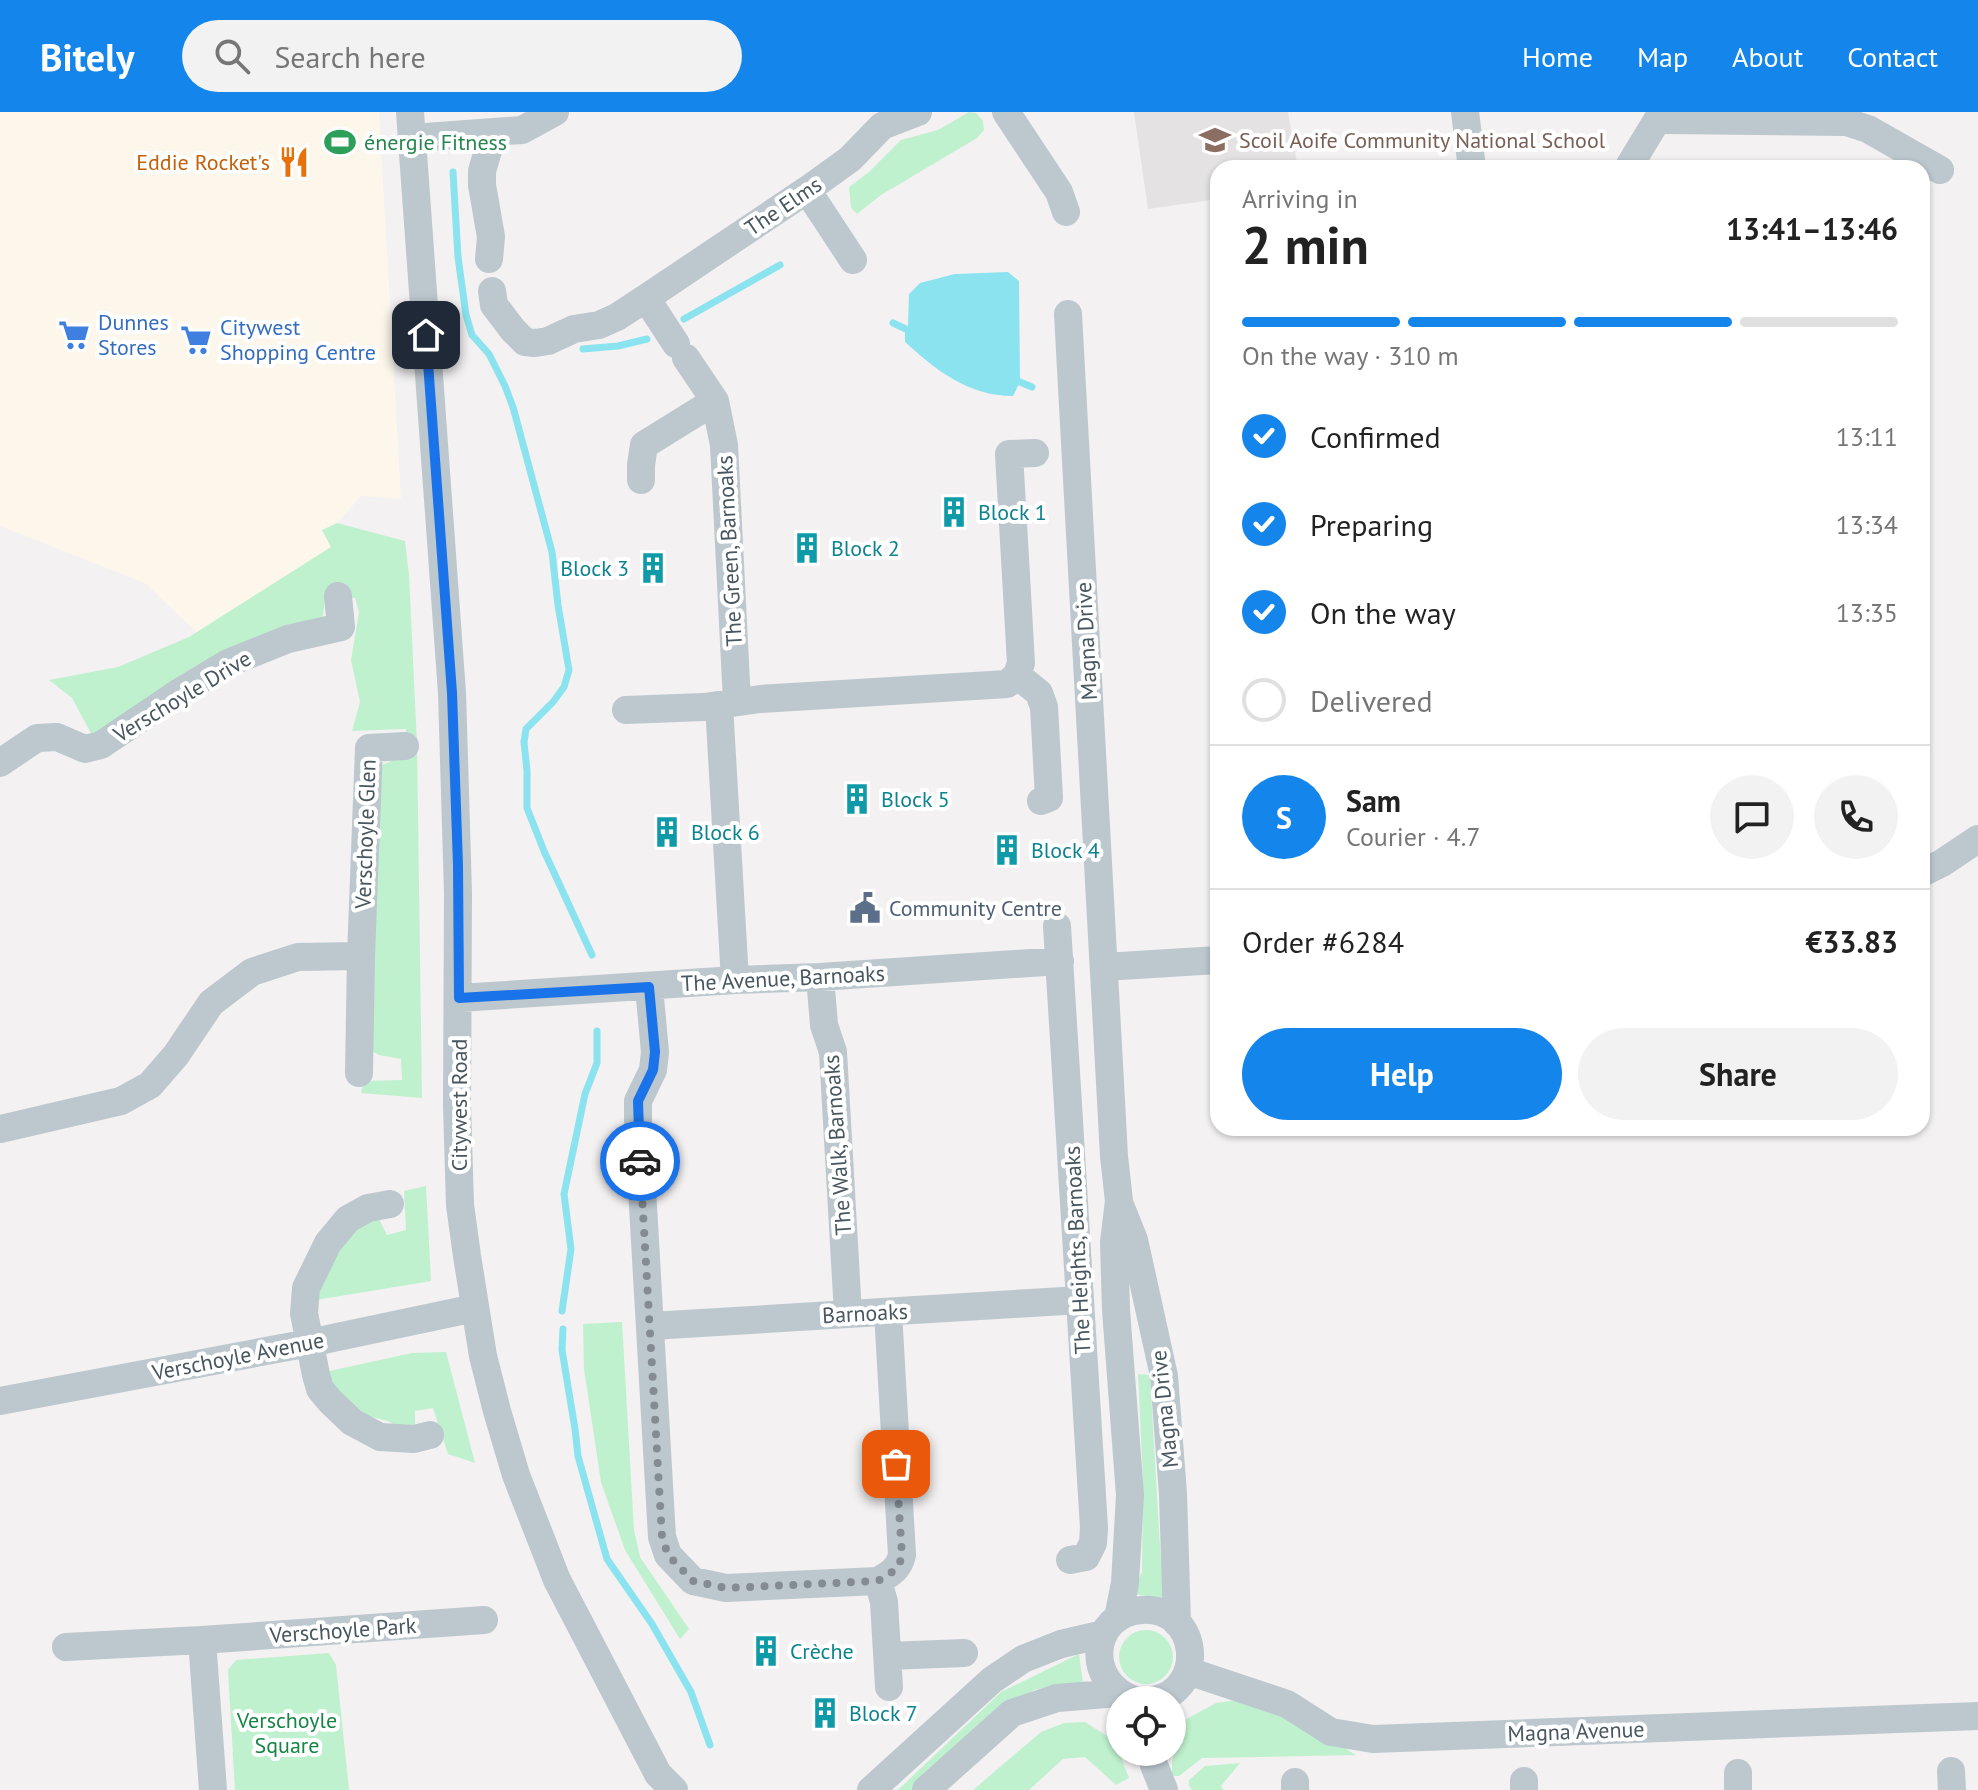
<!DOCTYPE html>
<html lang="en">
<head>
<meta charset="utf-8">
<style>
	:root { --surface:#fff; --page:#f2f2f2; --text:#222; --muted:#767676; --line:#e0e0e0; --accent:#1485eb }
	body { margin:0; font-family:"PT Sans",sans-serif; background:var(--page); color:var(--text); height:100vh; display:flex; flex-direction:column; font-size:30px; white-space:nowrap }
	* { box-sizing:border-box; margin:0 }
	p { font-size:26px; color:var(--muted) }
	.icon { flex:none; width:44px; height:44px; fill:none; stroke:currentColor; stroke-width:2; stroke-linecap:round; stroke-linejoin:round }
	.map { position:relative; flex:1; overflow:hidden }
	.panel { position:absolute; left:1210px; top:48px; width:720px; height:976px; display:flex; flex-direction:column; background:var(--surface); border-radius:24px; box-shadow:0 2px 6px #0004 }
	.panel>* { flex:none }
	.buttons { position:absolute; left:1106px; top:1574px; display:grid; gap:16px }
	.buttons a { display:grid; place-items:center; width:80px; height:80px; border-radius:50%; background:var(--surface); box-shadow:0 2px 6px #0004; font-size:40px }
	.pin { position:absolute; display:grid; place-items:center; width:68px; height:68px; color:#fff; margin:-34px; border-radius:16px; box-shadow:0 4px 12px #0006 }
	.courier { position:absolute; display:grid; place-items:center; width:80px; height:80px; margin:-40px; border:6px solid #1a73e8; border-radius:50%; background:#fff; color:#222; box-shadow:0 2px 10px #0007 }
	.head em { font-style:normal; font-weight:700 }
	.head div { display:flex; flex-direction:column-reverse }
	.head { display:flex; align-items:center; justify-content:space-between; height:136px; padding:0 32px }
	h1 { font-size:52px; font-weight:700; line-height:60px }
	.bar { display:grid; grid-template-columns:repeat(4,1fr); gap:12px 8px; align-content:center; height:96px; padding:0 32px }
	.bar i { height:10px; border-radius:6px; background:var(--line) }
	.bar .selected { background:var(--accent) }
	.bar p { grid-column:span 4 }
	.line { display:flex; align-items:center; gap:20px; padding:0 32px; border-top:2px solid var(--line) }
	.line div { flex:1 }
	.round { display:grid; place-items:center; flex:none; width:84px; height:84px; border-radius:42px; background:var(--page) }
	ol { padding:0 32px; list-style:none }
	li { display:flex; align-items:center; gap:24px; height:88px }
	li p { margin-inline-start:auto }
	li .icon { padding:8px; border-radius:50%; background:var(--accent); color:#fff; stroke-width:4 }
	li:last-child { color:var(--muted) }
	li i { width:44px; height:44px; border:4px solid var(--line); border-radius:50% }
	.button { display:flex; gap:16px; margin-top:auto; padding:16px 32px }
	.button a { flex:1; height:92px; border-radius:48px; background:var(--accent); color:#fff; font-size:32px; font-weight:700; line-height:92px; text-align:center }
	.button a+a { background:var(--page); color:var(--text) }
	header { display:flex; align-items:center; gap:48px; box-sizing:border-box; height:112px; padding:0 40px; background:var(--accent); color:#fff }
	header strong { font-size:38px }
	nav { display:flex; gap:44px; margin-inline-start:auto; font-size:28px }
	.search { width:560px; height:72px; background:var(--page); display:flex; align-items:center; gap:20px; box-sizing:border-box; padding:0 28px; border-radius:44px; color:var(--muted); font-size:30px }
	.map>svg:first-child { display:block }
	.commercial { fill:#fdf6eb }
	.education { fill:#e4e2e3 }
	.green { fill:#bff1ce }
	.water { fill:#8be3ef }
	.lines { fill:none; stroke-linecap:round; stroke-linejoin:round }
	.stream { stroke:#8be3ef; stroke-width:7 }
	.minor { stroke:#bcc7ce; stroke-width:28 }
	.done { stroke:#848c92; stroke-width:8; stroke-dasharray:0 14.4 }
	.route { stroke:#1a73e8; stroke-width:10 }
	.labels { text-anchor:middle; stroke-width:8; stroke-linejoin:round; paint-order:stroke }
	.education-label { font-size:22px; fill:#785e54; stroke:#fff; text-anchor:start }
	.leisure-label { font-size:22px; fill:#27864d; stroke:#fff; text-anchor:start }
	.food-label { font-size:22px; fill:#c56008; stroke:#fff; text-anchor:end }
	.street-label { font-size:22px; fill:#48565f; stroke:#fff }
	.shop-label { font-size:22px; fill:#366cbe; stroke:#fff; text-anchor:start }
	.culture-label { font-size:22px; fill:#0d838f; stroke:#fff; text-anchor:start }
	.service-label { font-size:22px; fill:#4e5e75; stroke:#fff; text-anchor:start }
	.park-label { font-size:22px; fill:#158543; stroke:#fff }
</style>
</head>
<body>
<header>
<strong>Bitely</strong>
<div class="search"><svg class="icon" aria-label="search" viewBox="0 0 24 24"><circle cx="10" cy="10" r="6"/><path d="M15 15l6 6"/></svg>Search here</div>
<nav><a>Home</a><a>Map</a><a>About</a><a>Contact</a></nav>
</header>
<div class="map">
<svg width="1978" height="1678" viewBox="0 0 1978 1678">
	<rect width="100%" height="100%" fill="#f3f1f1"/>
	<path class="commercial" d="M 0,0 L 379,0 L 401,387 L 361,384 L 337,411 L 322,418 L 331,435 L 197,521 L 145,471 L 0,414 Z"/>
	<path class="education" d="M 1134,0 L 1288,0 L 1298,56 L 1218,56 L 1218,87 L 1148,97 Z"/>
	<path class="green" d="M 969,0 L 976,1 L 983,9 L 984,18 L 977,26 L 881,83 L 857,102 L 851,96 L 849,75 L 869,60 L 901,28 L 938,18 Z
		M 337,411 L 405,429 L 409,463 L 417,632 L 422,986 L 361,981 L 364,969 L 402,968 L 401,947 L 379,943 L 370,938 L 380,654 L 396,647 L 407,647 L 406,617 L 352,619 L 360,590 L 351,548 L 359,500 L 355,486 L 326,481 L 323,504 L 312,512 L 92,623 L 72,586 L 49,568 L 118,555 L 189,525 L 331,435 L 322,418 Z
		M 426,1074 L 431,1169 L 310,1189 L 350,1122 L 377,1103 L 387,1123 L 406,1118 L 404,1079 Z
		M 622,1210 L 634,1418 L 640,1445 L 689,1517 L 680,1527 L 625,1438 L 601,1370 L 584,1257 L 583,1212 Z
		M 446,1240 L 475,1351 L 448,1342 L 433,1296 L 415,1299 L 415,1314 L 403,1317 L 388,1309 L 364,1303 L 337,1279 L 325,1260 L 412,1241 Z
		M 1138,1262 L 1150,1263 L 1163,1486 L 1133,1482 L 1142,1460 L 1143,1367 Z
		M1119 1545a27 27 0 1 1 54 0a27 27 0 1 1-54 0Z
		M 329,1541 L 336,1553 L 349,1678 L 235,1678 L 228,1558 L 236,1548 Z
		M 1079,1542 L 1083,1572 L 1060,1572 L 1034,1578 L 1000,1598 L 911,1678 L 898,1678 L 1001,1580 Z
		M 1238,1588 L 1251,1590 L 1331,1628 L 1356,1643 L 1202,1646 L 1179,1664 L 1172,1664 L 1172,1650 L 1183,1609 L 1216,1591 Z
		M 1085,1610 L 1115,1629 L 1129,1666 L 1116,1673 L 1085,1645 L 1063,1647 L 1029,1678 L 973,1678 L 1041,1620 L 1064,1611 Z
		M 1240,1651 L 1221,1674 L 1224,1678 L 1192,1678 L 1189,1674 L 1189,1668 L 1205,1654 Z"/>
	<path class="water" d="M 1008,160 L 1019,169 L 1020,270 L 1013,284 C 968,284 936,258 905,230 L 905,220 L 908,214 L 909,182 L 920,171 L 955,162 Z"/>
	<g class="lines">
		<path class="stream" d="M 453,60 L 458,145 L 466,203 L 472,223 L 489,242 L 505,274 L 513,295 L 552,440 L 558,493 L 569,558 L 564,575 L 553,590 L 526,617 L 524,630 L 527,659 L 527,696 L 544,739 L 592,843
			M 684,207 L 780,153
			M 893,211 L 906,217
			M 583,237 L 618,234 L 647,227
			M 1020,270 L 1032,275
			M 562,1199 L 571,1137 L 564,1082 L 585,982 L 597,951 L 597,919
			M 563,1217 L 562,1238 L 575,1317 L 578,1344 L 607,1447 L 652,1512 L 691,1580 L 710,1633"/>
		<path class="minor" d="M 410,0 L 452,581 L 458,781 L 457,994 L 460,1093 L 467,1144 L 483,1244 L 497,1299 L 516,1363 L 557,1468 L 658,1662 L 674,1678
			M 1006,0 L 1059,80 L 1066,100
			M 1465,0 L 1472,56
			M 1661,3 L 1668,8 L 1846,10 L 1868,17 L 1940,58
			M 489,21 L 489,35 L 482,59 L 482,73 L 491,125 L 489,147
			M 412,26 L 522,18 L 555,0
			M 1628,56 L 1662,0
			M 807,78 L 853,148
			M 492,179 L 494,193 L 513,218 L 525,230 L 535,231 L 548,229 L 574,217 L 599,213 L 617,205 L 646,186 L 807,78 L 850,47 L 882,14 L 918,0
			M 646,186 L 676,232
			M 1068,202 L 1114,1044 L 1119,1089 L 1114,1130 L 1116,1198 L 1130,1383 L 1125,1471 L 1118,1506
			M 686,246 L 715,289 L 724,333 L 737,590
			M 641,368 L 641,353 L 644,333 L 715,289
			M 1017,563 L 1039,581 L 1044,595 L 1049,686 L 1041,689
			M 719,593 L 735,868
			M 626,598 L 704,595 L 760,587 L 1007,572 L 1017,563 L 1021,551 L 1009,342 L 1035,341
			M 0,651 L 37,626 L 57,625 L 85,637 L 101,633 L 178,581 L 228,551 L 288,527 L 341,515 L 338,484
			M 1922,761 L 1942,751 L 1978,727
			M 1057,814 L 1094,1416 L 1093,1431 L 1086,1445 L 1070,1448
			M 1104,855 L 1218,848
			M 820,865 L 824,913 L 833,940 L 848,1202
			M 649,875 L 655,940 L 653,958 L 638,989 L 638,1007 L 662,1425 L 668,1443 L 693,1469 L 726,1476 L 878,1469 L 884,1490 L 889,1575
			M 459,886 L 735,868 L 820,865 L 1060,849
			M 359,961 L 361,844 L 369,636 L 405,634
			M 0,1017 L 121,989 L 150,973 L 176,943 L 211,891 L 252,860 L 298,845 L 361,844
			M 390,1092 L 368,1096 L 348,1107 L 328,1131 L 306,1176 L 304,1201 L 316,1263 L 320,1277 L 330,1289 L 352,1310 L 380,1325 L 414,1327 L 430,1323
			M 1120,1093 L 1134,1128 L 1164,1264 L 1173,1382 L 1177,1511
			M 651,1214 L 1080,1188
			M 0,1289 L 309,1231 L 475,1196
			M 878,1469 C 890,1462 899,1457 902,1443 L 888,1200
			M 202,1528 L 213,1678
			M 66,1535 L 202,1528 L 484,1508
			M 888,1544 L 964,1541
			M 1188,1559 L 1287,1592 L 1331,1620 L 1373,1627 L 1978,1604
			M 1135,1588 C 1083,1571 1090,1501 1142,1498 C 1198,1494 1209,1576 1154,1588
			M 1152,1640 L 1154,1653 L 1164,1678
			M 1951,1659 L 1952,1678
			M 1738,1661 L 1738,1678
			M 1295,1670 L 1295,1678
			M 871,1678 L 992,1568 L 1023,1547 L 1061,1532 L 1104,1522
			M 926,1678 L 1012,1601 L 1057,1586 L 1119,1581
			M 1524,1678 L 1524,1669"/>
	</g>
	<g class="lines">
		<path class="done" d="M 640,1049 L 662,1425 L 668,1443 L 693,1469 L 726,1476 L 878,1469 C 891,1461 899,1458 902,1443 L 896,1352"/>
		<path class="route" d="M 426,223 L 452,581 L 458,753 L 459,886 L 649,875 L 655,940 L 653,958 L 638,989 L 640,1049"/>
	</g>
	<defs>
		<symbol id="school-bare" viewBox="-9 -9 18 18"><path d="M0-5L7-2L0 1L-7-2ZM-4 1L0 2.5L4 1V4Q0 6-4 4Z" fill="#8d6e63" stroke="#fff" stroke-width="2.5" paint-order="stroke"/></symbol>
		<symbol id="stadium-bare" viewBox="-9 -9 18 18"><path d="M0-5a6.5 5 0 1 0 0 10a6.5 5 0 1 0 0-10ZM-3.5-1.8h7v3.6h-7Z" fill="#2e9e5b" stroke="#fff" stroke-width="2.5" paint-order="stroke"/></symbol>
		<symbol id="restaurant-bare" viewBox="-9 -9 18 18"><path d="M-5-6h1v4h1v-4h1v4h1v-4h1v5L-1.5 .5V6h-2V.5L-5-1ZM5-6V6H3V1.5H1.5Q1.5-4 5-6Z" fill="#e8710a" stroke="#fff" stroke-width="2.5" paint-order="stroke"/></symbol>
		<symbol id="supermarket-bare" viewBox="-9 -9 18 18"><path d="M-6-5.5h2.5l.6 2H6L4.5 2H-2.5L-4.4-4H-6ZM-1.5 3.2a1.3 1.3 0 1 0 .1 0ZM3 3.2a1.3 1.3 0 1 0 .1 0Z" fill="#3f7fe0" stroke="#fff" stroke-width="2.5" paint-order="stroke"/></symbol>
		<symbol id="building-bare" viewBox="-9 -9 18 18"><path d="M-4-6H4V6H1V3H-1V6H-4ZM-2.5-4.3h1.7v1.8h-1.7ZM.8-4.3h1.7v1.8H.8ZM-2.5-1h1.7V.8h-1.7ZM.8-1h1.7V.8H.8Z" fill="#0f9aa8" stroke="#fff" stroke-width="2.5" paint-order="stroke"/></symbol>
		<symbol id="civic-bare" viewBox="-9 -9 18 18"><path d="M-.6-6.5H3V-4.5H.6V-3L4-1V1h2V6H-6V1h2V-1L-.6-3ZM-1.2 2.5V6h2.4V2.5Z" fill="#5c6f8a" stroke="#fff" stroke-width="2.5" paint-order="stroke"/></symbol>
	</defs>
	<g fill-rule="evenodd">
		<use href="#school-bare" x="1193" y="6" width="44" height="44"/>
		<use href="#stadium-bare" x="318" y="8" width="44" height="44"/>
		<use href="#restaurant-bare" x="272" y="28" width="44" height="44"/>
		<use href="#supermarket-bare" x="52" y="201" width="44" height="44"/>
		<use href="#supermarket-bare" x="174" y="206" width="44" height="44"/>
		<use href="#building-bare" x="932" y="378" width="44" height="44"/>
		<use href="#building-bare" x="785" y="414" width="44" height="44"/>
		<use href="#building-bare" x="631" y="434" width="44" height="44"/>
		<use href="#building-bare" x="835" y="665" width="44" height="44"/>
		<use href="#building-bare" x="645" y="698" width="44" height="44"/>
		<use href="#building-bare" x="985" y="716" width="44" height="44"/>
		<use href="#civic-bare" x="843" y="774" width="44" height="44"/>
		<use href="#building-bare" x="744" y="1517" width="44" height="44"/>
		<use href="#building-bare" x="803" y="1579" width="44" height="44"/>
	</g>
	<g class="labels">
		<g class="education-label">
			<text x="1239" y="36">Scoil Aoife Community National School</text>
		</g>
		<g class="leisure-label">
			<text x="364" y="38">énergie Fitness</text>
		</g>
		<g class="food-label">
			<text x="270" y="58">Eddie Rocket's</text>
		</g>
		<g class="street-label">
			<text transform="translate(783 94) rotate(-34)" y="8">The Elms</text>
			<text transform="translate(729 439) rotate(-93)" y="8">The Green, Barnoaks</text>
			<text transform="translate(1086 529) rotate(-93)" y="8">Magna Drive</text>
			<text transform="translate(182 584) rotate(-31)" y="8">Verschoyle Drive</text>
			<text transform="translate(365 722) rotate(-88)" y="8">Verschoyle Glen</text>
			<text transform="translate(783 866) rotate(-3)" y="8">The Avenue, Barnoaks</text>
			<text transform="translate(459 993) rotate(-90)" y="8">Citywest Road</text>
			<text transform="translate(837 1033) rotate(-94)" y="8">The Walk, Barnoaks</text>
			<text transform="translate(1077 1138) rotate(-93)" y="8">The Heights, Barnoaks</text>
			<text transform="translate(865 1201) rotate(-3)" y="8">Barnoaks</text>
			<text transform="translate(238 1244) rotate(-11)" y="8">Verschoyle Avenue</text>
			<text transform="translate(1164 1297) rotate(-96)" y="8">Magna Drive</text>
			<text transform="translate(343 1518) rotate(-4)" y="8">Verschoyle Park</text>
			<text transform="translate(1576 1619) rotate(-2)" y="8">Magna Avenue</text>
		</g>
		<g class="shop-label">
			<text x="98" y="218">Dunnes<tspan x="98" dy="25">Stores</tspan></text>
			<text x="220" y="223">Citywest<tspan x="220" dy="25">Shopping Centre</tspan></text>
		</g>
		<g class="culture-label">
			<text x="978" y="408">Block 1</text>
			<text x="831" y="444">Block 2</text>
			<text x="629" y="464" text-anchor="end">Block 3</text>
			<text x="881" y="695">Block 5</text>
			<text x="691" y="728">Block 6</text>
			<text x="1031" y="746">Block 4</text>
			<text x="790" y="1547">Crèche</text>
			<text x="849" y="1609">Block 7</text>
		</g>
		<g class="service-label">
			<text x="889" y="804">Community Centre</text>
		</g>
		<g class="park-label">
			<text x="287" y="1616">Verschoyle<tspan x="287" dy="25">Square</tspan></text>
		</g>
	</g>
</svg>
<div class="buttons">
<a><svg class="icon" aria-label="locate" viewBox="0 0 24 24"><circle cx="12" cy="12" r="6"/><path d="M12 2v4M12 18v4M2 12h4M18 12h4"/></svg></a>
</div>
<div class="pin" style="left:896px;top:1352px;background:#ea580c"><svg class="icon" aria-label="bag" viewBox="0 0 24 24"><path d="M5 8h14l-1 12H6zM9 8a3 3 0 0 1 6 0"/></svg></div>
<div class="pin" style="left:426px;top:223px;background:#1f2937"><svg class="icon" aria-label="home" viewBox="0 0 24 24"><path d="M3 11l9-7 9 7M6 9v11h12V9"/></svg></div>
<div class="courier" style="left:640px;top:1049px"><svg class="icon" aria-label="car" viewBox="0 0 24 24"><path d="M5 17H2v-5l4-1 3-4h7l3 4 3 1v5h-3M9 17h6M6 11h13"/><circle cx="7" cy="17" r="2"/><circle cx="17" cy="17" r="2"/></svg></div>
<section class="panel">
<div class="head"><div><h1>2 min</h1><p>Arriving in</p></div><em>13:41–13:46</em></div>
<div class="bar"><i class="selected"></i><i class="selected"></i><i class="selected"></i><i></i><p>On the way · 310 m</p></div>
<ol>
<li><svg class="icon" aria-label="check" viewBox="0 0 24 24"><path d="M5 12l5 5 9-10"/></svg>Confirmed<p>13:11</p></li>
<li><svg class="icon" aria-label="check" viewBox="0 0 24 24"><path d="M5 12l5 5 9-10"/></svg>Preparing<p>13:34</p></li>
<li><svg class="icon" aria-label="check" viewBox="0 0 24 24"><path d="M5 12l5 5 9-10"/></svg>On the way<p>13:35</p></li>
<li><i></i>Delivered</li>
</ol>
<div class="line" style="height:144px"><b class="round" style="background:var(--accent);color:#fff">S</b><div><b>Sam</b><p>Courier · 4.7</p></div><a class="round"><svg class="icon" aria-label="chat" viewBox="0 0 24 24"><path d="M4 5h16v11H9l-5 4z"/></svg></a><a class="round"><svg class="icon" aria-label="phone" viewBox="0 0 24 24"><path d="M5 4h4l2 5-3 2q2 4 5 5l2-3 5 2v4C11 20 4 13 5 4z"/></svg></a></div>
<div class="line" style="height:104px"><div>Order #6284</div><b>€33.83</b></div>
<div class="button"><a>Help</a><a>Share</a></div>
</section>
</div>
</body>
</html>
